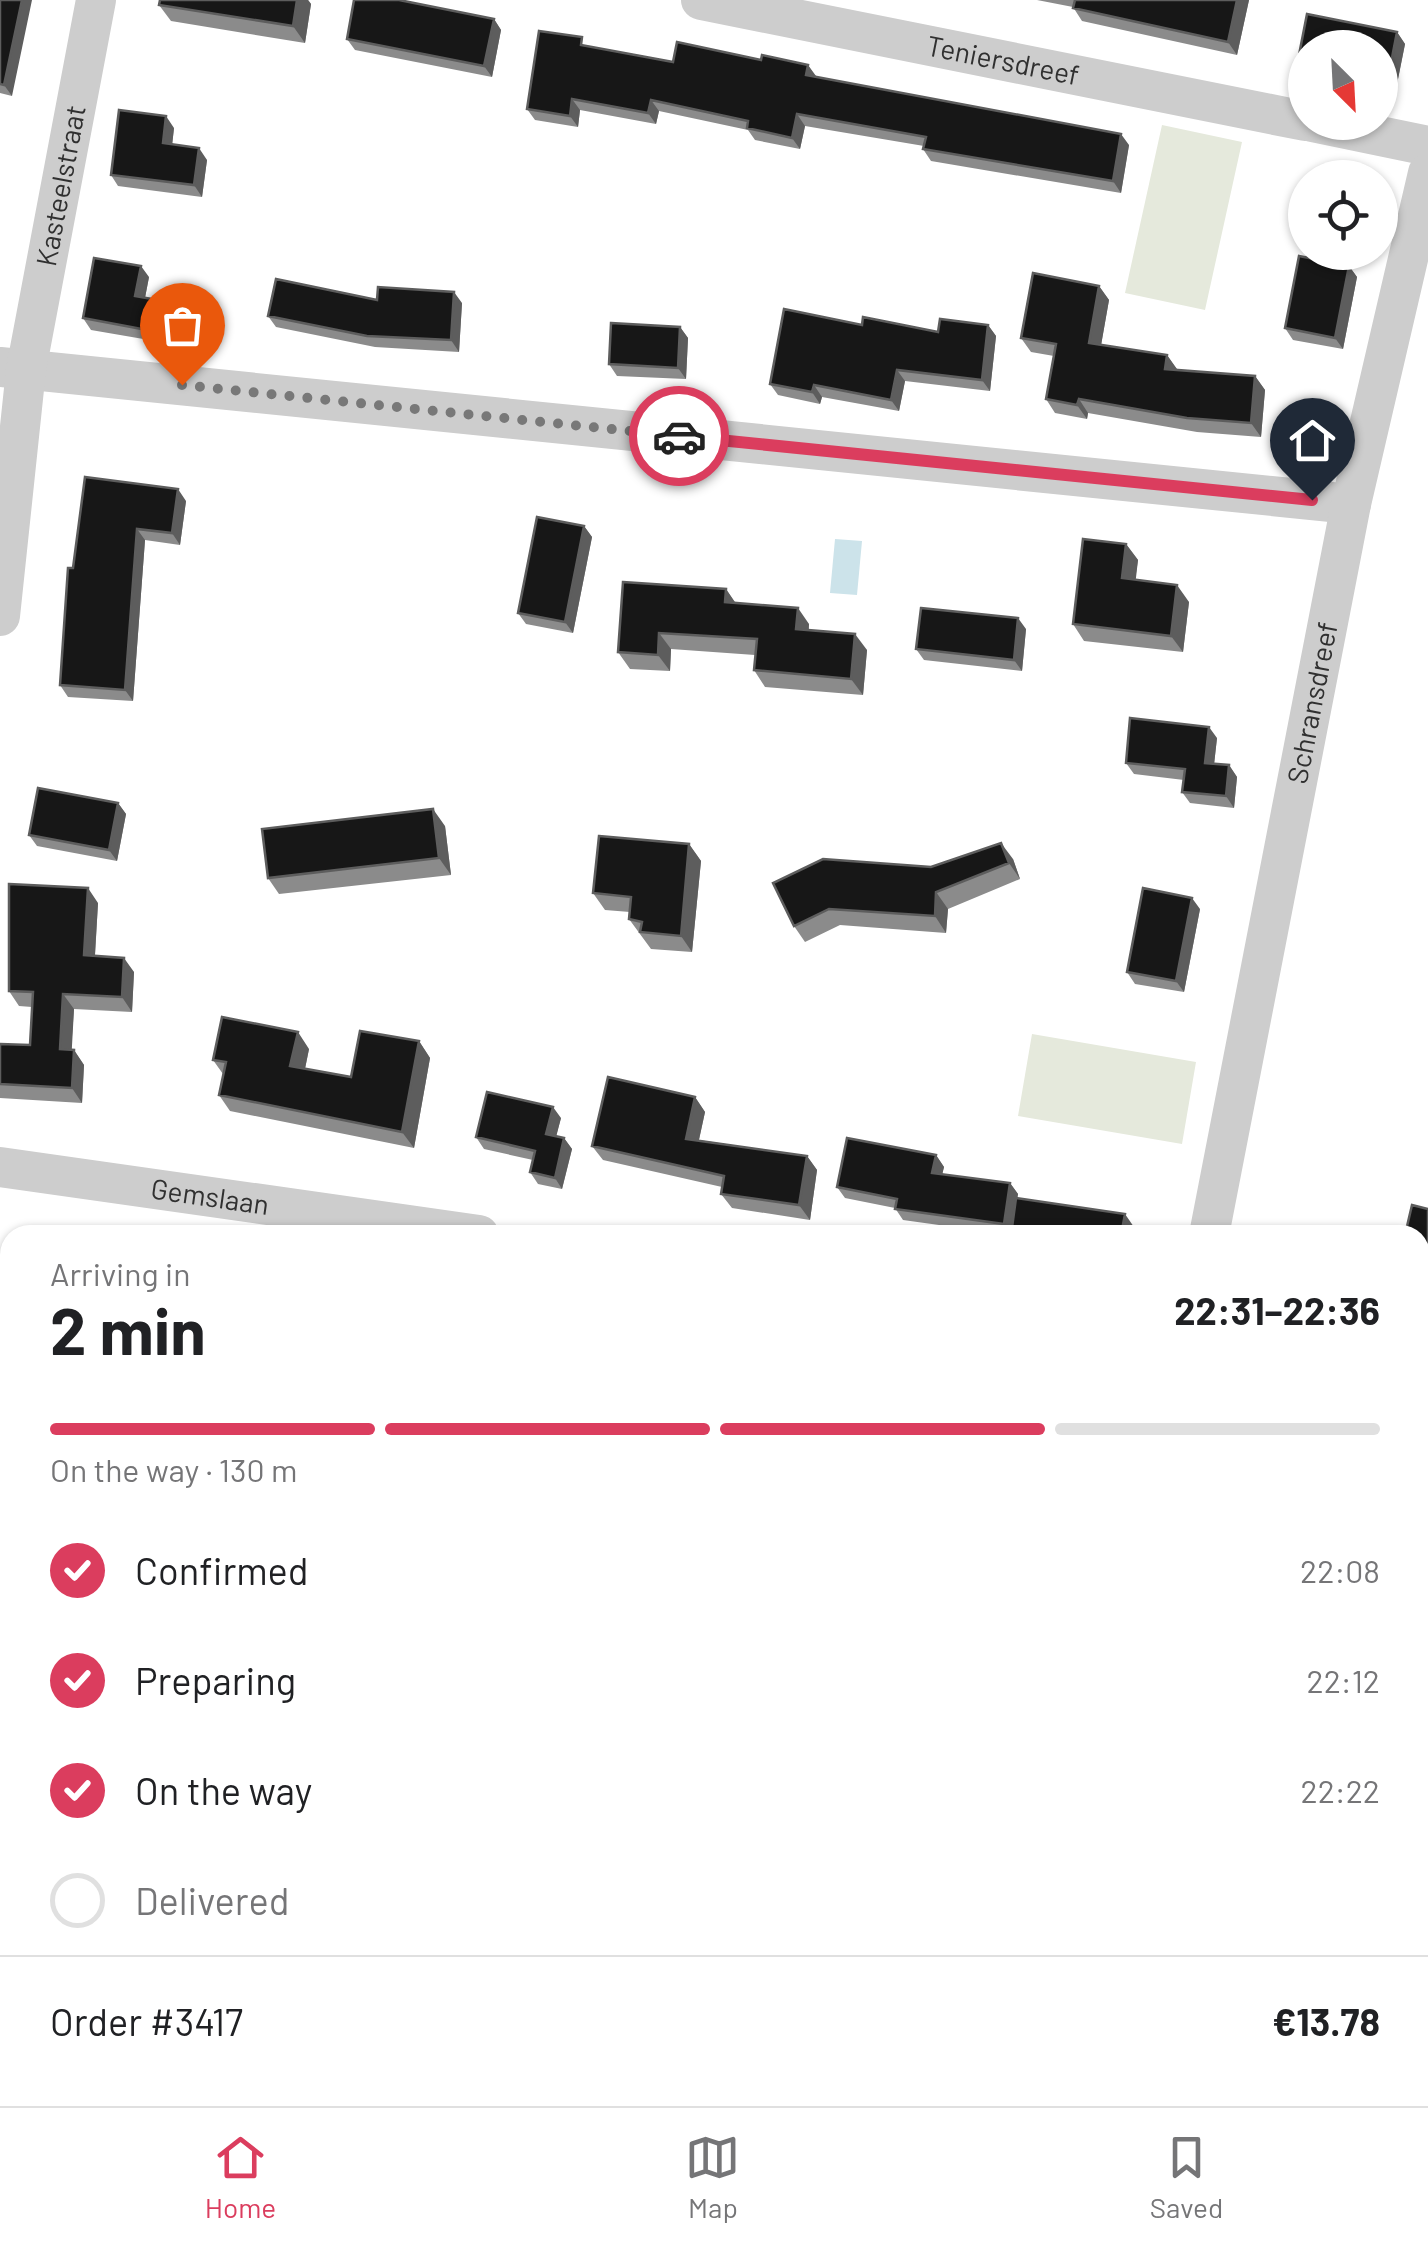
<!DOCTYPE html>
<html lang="en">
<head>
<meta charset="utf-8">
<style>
	:root { --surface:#fff; --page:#f2f2f2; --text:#202124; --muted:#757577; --line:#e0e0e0; --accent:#db3d5e }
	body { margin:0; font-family:Barlow,sans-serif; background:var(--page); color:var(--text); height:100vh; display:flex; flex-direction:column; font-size:38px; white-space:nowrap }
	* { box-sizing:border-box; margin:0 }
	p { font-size:32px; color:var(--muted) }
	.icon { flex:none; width:55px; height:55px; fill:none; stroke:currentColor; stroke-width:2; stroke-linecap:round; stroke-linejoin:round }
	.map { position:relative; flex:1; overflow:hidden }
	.sheet { position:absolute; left:0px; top:1225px; width:1430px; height:882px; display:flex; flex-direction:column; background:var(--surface); border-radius:30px 30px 0 0; box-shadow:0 2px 8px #0004 }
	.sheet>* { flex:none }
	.needle { width:65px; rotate:156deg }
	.controls { position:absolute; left:1288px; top:30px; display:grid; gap:20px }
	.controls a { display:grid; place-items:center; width:110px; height:110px; border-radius:50%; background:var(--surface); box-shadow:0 2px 8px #0004; font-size:50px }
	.pin { position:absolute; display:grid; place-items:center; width:85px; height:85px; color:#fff; margin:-102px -42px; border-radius:50% 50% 50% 0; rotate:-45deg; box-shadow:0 0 10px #0007 }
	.pin .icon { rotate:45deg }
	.courier { position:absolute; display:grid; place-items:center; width:100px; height:100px; margin:-50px; border:8px solid #db3d5e; border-radius:50%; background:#fff; color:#222; box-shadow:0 2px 12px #0007 }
	.summary em { font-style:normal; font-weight:700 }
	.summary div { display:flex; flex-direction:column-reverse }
	.summary { display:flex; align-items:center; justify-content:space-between; height:170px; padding:0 50px }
	h1 { font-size:65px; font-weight:700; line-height:75px }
	.bar { display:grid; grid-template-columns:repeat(4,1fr); gap:15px 10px; align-content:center; height:120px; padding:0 50px }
	.bar i { height:12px; border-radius:8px; background:var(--line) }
	.bar .on { background:var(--accent) }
	.bar p { grid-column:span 4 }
	.line { display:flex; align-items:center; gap:25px; padding:0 50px; border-top:2px solid var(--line) }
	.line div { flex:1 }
	ol { padding:0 50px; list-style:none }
	li { display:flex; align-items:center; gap:30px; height:110px }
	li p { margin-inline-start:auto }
	li .icon { padding:10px; border-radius:50%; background:var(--accent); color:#fff; stroke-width:4 }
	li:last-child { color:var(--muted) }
	li i { width:55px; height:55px; border:5px solid var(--line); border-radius:50% }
	.menu { display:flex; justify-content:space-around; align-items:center; height:140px; border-top:2px solid var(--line); background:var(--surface); font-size:28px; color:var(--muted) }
	.menu a { display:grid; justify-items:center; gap:5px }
	.menu .on { color:var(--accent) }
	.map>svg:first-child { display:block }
	.green { fill:#e5e9dc }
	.water { fill:#cce3ea }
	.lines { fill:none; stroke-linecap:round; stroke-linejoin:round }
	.street { stroke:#cdcdcd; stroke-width:40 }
	.wall { fill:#8b8b8b }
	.shaded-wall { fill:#5d5d5d }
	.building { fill:#171717; stroke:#5d5d5d; stroke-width:2.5 }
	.done { stroke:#787878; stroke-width:10; stroke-dasharray:0 18 }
	.route { stroke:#db3d5e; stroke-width:12 }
	.labels { text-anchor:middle; stroke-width:10; stroke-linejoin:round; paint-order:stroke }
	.street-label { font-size:28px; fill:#303030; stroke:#fff }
</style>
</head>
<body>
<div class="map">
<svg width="1428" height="2106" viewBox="0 0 1428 2106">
	<rect width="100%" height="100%" fill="#fff"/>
	<path class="green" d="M 1162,125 L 1242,142 L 1205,310 L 1125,293 Z
		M 1032,1034 L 1196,1062 L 1182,1144 L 1018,1116 Z
		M 0,1419 L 10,1421 L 10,2098 L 1355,2098 L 1354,2106 L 0,2106 Z"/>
	<path class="water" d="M 835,539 L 862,541 L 857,595 L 830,593 Z"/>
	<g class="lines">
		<g class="street">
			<path id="s1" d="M 701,0 L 1305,121"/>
			<path d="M 1312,122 L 1428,146"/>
			<path d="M 0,367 L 1351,504"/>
			<path id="s2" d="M 0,616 L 26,370 L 96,0"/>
			<path id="s3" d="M 0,1167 L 479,1235"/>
			<path id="s4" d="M 1209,1235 L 1351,504 L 1428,173"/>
		</g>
	</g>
	<path class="wall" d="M 0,0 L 12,96 L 0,93 Z
		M 160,0 L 308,0 L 311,4 L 305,43 L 171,21 L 159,5 Z
		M 1037,0 L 1249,0 L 1237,55 L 1082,21 L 1073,7 Z
		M 1307,14 L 1397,32 L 1405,44 L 1397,84 L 1380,81 L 1380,48 L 1305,48 L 1305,64 L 1299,55 Z
		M 494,19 L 501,30 L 492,77 L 355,50 L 347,39 Z
		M 588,46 L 673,62 L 761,60 L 808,65 L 815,77 L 1129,145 L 1121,193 L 931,161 L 923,149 L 924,146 L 805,126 L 800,149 L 755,140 L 748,130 L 659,111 L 656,124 L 580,110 L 578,127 L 535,120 L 527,109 Z
		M 174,128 L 172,145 L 207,160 L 202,197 L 118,186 L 111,175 Z
		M 1349,266 L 1357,277 L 1343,349 L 1293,340 L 1285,328 Z
		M 149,277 L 145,298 L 152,299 L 160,310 L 155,341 L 91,330 L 83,318 Z
		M 1099,286 L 1109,300 L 1101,345 L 1167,355 L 1177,370 L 1255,376 L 1265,390 L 1261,437 L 1197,432 L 1088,413 L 1087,419 L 1055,413 L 1046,399 L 1054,356 L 1031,352 L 1021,338 Z
		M 377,300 L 462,303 L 459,352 L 375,347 L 276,327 L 268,316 Z
		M 862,325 L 938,332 L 988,325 L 996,336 L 990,391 L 905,381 L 899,411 L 822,397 L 820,404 L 778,395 L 770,384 Z
		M 680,327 L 688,338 L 686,379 L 617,376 L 609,364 Z
		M 186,501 L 180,545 L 145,540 L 133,701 L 68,697 L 60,685 L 73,568 Z
		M 584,526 L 592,537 L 573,633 L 526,624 L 518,613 Z
		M 1126,544 L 1138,560 L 1135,580 L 1189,602 L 1183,652 L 1084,641 L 1073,624 Z
		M 726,589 L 735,603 L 809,624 L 809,630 L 867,650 L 863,695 L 765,687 L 754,670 L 755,655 L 671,649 L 670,671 L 630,669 L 618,652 Z
		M 1026,629 L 1022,671 L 924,660 L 916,649 Z
		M 1217,738 L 1214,764 L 1229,765 L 1237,777 L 1234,808 L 1190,803 L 1182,792 L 1184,780 L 1134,774 L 1126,763 Z
		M 118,803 L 126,814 L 117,861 L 37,846 L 29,835 Z
		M 445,826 L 451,875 L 279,894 L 268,878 Z
		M 689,844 L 701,861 L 692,952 L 651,949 L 629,919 L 630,912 L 605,910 L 593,893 Z
		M 1013,859 L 1020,879 L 948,909 L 946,933 L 840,925 L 805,942 L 794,926 L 773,883 Z
		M 98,903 L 95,956 L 134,972 L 132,1012 L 74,1009 L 71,1050 L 74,1050 L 84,1065 L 82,1103 L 0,1098 L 0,1044 L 30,1045 L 32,1007 L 19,1006 L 9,991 Z
		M 1200,909 L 1184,992 L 1135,984 L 1127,972 Z
		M 419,1041 L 430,1058 L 414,1148 L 230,1111 L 219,1095 L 223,1074 L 213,1060 L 309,1049 L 305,1069 L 351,1077 Z
		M 695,1097 L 705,1112 L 699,1140 L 807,1156 L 817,1170 L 810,1220 L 732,1208 L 721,1194 L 722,1187 L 603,1160 L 592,1146 Z
		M 561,1118 L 556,1136 L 564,1138 L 572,1149 L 562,1189 L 538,1184 L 530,1172 L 533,1160 L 484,1149 L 476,1137 Z
		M 936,1155 L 944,1167 L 942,1174 L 1010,1183 L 1018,1194 L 1017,1198 L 1136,1230 L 1011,1235 L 903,1220 L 895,1208 L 845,1198 L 837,1187 Z
		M 1428,1209 L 1428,1284 L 1420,1283 L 1420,1235 Z
		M 1420,1388 L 1428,1390 L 1428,1468 L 1420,1467 Z"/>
	<path class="shaded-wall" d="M 22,0 L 32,0 L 12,96 L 4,85 Z
		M 297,0 L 308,0 L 311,4 L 305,43 L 293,26 Z
		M 1237,0 L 1249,0 L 1237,55 L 1228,42 Z
		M 494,19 L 501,30 L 492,77 L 484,66 Z
		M 1397,32 L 1405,44 L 1397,84 L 1389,73 Z
		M 808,65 L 816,76 L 814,86 L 806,75 Z
		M 572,99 L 580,110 L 578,127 L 570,116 Z
		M 651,100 L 659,111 L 656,124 L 648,113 Z
		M 797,114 L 805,126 L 800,149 L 792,138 Z
		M 166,116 L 174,128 L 171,155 L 163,143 Z
		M 1121,134 L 1129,145 L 1121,193 L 1113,181 Z
		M 199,148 L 207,160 L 202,197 L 194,185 Z
		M 141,266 L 149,277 L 143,308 L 135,296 Z
		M 1349,266 L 1357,277 L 1343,349 L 1335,338 Z
		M 1099,286 L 1109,300 L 1099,357 L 1089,343 Z
		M 454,292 L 462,303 L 459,352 L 451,340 Z
		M 152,299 L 160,310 L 155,341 L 147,330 Z
		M 988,325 L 996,336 L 990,391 L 982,380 Z
		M 680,327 L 688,338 L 686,379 L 678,368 Z
		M 1167,355 L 1177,369 L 1175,383 L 1165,369 Z
		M 897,370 L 905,381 L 899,411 L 891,400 Z
		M 1255,376 L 1265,390 L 1261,437 L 1251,423 Z
		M 814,385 L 822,397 L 820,404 L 812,392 Z
		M 1079,399 L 1088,413 L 1087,419 L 1077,405 Z
		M 178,489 L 186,501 L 180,545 L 172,533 Z
		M 584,526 L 592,537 L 573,633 L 565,622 Z
		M 137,529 L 145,540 L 133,701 L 125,690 Z
		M 1126,544 L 1138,560 L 1134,595 L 1122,578 Z
		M 1177,585 L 1189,602 L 1183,652 L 1171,636 Z
		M 726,589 L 737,605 L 725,602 Z
		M 798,608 L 809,624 L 807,645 L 796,629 Z
		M 1018,618 L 1026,629 L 1022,671 L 1014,660 Z
		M 659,633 L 671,649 L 670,671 L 658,655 Z
		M 855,634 L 867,650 L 863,695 L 851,679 Z
		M 1209,727 L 1217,738 L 1213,774 L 1205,763 Z
		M 1229,765 L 1237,777 L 1234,808 L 1226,796 Z
		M 118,803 L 126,814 L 117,861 L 109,850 Z
		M 433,809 L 445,826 L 451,875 L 439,858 Z
		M 1001,843 L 1013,859 L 1020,879 L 1009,863 Z
		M 689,844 L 701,861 L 692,952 L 681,936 Z
		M 88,888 L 98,903 L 94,970 L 84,955 Z
		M 936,892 L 948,909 L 946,933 L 935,916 Z
		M 1192,898 L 1200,909 L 1184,992 L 1176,981 Z
		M 124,958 L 134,972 L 132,1012 L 122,997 Z
		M 63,994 L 74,1009 L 71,1064 L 60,1049 Z
		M 298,1032 L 309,1049 L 302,1083 L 290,1066 Z
		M 419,1041 L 430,1058 L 414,1148 L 402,1132 Z
		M 74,1050 L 84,1065 L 82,1103 L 72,1088 Z
		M 695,1097 L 705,1112 L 696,1153 L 686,1139 Z
		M 553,1107 L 561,1118 L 554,1145 L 546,1134 Z
		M 564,1138 L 572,1149 L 562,1189 L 555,1178 Z
		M 936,1155 L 944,1167 L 940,1184 L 932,1173 Z
		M 807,1156 L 817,1170 L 810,1220 L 799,1205 Z
		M 1010,1183 L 1018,1194 L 1012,1235 L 1004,1224 Z
		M 1125,1214 L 1136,1230 L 1136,1235 L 1121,1235 Z"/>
	<path class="building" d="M 0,0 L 22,0 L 4,85 L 0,84 Z
		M 160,0 L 297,0 L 293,26 L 159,5 Z
		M 354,0 L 399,0 L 494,19 L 484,66 L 347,39 Z
		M 1075,0 L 1237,0 L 1228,42 L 1073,8 Z
		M 1307,14 L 1397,32 L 1389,73 L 1380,71 L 1380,48 L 1305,48 L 1305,56 L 1299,55 Z
		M 539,31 L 582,37 L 581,45 L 673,62 L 677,42 L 761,60 L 762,55 L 808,65 L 806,75 L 1121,134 L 1113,181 L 923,149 L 926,137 L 797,114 L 792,138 L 747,128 L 748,121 L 651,100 L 648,113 L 572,99 L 570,116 L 527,109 Z
		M 119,110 L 166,116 L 163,143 L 199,148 L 194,185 L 111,175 Z
		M 1299,256 L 1349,266 L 1335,338 L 1285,328 Z
		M 94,258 L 141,266 L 135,296 L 152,299 L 147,330 L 83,318 Z
		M 1033,273 L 1099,286 L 1089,343 L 1167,355 L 1165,369 L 1255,376 L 1251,423 L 1187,418 L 1079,399 L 1077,405 L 1046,399 L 1056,344 L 1021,338 Z
		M 276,279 L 377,300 L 378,287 L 454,292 L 451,340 L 367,336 L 268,316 Z
		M 784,309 L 862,325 L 863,317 L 938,332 L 940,319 L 988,325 L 982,380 L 897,370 L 891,400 L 814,385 L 812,392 L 770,384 Z
		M 611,323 L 680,327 L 678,368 L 609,364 Z
		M 85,477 L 178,489 L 172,533 L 137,529 L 125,690 L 60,685 L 68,568 L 73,568 Z
		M 537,517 L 584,526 L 565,622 L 518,613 Z
		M 1083,539 L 1126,544 L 1122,578 L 1177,585 L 1171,636 L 1073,624 Z
		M 623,582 L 726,589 L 725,602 L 798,608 L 796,629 L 855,634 L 851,679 L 754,670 L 757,639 L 659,633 L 658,655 L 618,652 Z
		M 921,608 L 1018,618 L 1014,660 L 916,649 Z
		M 1130,718 L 1209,727 L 1205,763 L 1229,765 L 1226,796 L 1182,792 L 1185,769 L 1126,763 Z
		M 38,788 L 118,803 L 109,850 L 29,835 Z
		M 433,809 L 439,858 L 268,878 L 262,829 Z
		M 599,836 L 689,844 L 681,936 L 640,932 L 642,922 L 629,919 L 631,897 L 593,893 Z
		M 1001,843 L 1009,863 L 936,892 L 935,916 L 829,909 L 794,926 L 773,883 L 823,859 L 931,867 Z
		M 9,884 L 88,888 L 84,955 L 124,958 L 122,997 L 63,994 L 60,1049 L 74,1050 L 72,1088 L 0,1084 L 0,1044 L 30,1045 L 33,992 L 9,991 Z
		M 1143,888 L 1192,898 L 1176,981 L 1127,972 Z
		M 222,1017 L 298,1032 L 290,1066 L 351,1077 L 360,1031 L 419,1041 L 402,1132 L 219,1095 L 226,1062 L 213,1060 Z
		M 608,1077 L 695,1097 L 686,1139 L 807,1156 L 799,1205 L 721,1194 L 724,1176 L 592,1146 Z
		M 487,1092 L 553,1107 L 546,1134 L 564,1138 L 555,1178 L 530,1172 L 535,1151 L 476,1137 Z
		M 847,1138 L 936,1155 L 932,1173 L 1010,1183 L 1004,1224 L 895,1209 L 897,1199 L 837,1187 Z
		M 1016,1198 L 1125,1214 L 1121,1235 L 1011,1235 Z
		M 1412,1205 L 1428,1209 L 1428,1270 L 1420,1268 L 1420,1235 L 1405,1235 Z
		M 1420,1388 L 1428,1390 L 1428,1454 L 1420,1452 Z"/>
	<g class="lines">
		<path class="done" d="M 182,385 L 679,436"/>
		<path class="route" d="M 679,436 L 1312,500"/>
	</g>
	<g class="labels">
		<g class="street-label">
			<text dy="10" stroke="none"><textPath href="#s1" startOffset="308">Teniersdreef</textPath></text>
			<text dy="10" stroke="none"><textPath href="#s2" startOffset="435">Kasteelstraat</textPath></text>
			<text dy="10" stroke="none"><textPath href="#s4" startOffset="542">Schransdreef</textPath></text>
			<text dy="10" stroke="none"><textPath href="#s3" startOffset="212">Gemslaan</textPath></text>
		</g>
	</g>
</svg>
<div class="controls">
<a><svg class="needle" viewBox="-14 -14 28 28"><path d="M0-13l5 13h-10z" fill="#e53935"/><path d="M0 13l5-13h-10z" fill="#757577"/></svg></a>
<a><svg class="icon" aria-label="locate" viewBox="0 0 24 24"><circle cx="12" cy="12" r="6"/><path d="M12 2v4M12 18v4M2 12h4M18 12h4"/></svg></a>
</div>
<div class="pin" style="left:182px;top:385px;background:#ea580c"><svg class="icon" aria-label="bag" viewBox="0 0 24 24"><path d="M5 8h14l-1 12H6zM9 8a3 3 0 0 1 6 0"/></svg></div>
<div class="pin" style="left:1312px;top:500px;background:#1f2937"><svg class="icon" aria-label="home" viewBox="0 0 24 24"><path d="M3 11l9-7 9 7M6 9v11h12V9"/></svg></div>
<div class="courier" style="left:679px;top:436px"><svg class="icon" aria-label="car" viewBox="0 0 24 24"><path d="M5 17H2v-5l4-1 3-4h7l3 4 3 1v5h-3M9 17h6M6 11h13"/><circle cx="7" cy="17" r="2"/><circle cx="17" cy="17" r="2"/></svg></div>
<section class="sheet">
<div class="summary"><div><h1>2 min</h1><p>Arriving in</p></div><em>22:31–22:36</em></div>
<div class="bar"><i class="on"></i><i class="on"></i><i class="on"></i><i></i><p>On the way · 130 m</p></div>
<ol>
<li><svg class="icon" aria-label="check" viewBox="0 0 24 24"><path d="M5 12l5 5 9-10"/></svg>Confirmed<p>22:08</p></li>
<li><svg class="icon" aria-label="check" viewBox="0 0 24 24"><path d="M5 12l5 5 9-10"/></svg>Preparing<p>22:12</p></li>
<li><svg class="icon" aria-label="check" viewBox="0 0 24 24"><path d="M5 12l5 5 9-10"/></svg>On the way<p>22:22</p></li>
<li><i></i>Delivered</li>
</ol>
<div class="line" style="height:130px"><div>Order #3417</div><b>€13.78</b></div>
</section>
</div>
<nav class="menu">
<a class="on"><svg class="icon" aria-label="home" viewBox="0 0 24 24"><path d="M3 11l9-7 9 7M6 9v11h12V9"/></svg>Home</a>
<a><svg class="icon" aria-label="map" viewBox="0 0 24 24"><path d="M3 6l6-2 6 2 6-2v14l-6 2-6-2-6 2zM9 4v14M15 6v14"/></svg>Map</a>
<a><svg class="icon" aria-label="saved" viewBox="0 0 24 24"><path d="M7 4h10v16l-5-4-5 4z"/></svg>Saved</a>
</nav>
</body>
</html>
